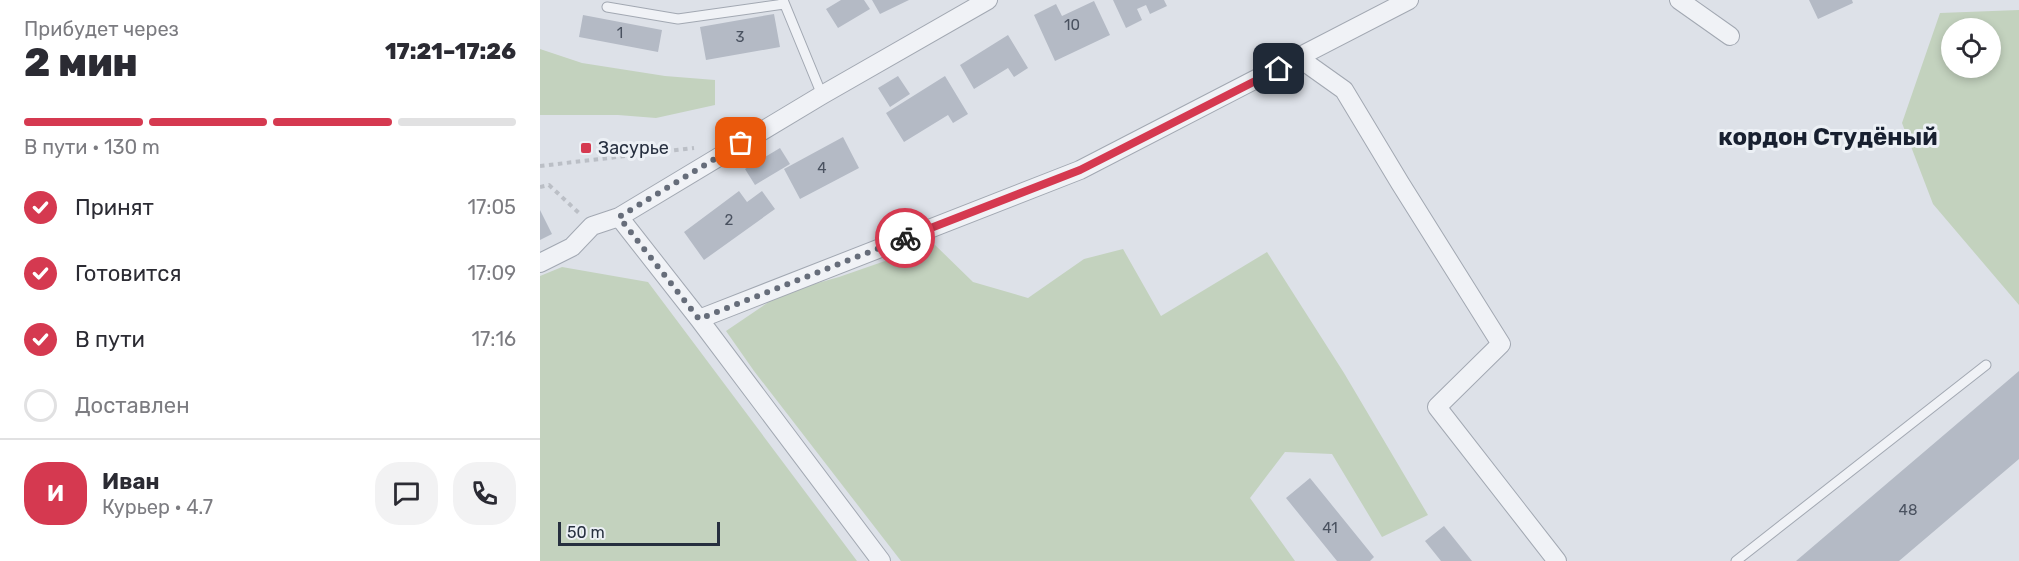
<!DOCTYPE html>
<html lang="ru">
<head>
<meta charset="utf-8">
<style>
	:root { --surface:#fff; --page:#f2f2f3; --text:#2b2b33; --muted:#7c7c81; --line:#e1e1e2; --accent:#d53950 }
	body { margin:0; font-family:Rubik,sans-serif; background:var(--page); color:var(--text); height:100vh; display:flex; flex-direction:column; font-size:22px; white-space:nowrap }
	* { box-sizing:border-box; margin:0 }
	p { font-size:20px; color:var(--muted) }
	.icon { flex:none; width:33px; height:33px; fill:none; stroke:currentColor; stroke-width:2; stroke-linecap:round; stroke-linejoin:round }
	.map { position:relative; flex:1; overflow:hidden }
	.side { display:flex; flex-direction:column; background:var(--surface); width:540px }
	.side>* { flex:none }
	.controls { position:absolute; left:1401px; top:18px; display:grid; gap:12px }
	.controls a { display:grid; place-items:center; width:60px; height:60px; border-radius:50%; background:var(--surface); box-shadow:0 3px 9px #0003; font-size:30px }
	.scale { position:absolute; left:18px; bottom:15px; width:162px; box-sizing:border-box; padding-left:6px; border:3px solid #262f3f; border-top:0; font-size:16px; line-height:21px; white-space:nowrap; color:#262f3f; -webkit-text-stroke:4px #ecf0f5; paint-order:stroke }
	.pin { position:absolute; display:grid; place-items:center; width:51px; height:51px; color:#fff; margin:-26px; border-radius:12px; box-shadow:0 3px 9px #0006 }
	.courier { position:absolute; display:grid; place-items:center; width:60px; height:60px; margin:-30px; border:4px solid #d53950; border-radius:50%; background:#fff; color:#222; box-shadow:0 2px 8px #0007 }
	.overview em { font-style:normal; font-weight:800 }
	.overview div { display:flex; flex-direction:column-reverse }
	.overview { display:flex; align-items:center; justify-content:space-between; height:102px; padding:0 24px }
	h1 { font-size:39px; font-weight:800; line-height:45px }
	.bar { display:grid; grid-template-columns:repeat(4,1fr); gap:9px 6px; align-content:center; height:72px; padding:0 24px }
	.bar i { height:8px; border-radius:4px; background:var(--line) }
	.bar .on { background:var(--accent) }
	.bar p { grid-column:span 4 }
	.line { display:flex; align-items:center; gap:15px; padding:0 24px; border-top:2px solid var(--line) }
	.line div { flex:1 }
	.round { display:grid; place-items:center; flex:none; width:63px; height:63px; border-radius:24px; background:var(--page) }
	ol { padding:0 24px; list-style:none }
	li { display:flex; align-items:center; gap:18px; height:66px }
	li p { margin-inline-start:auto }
	li .icon { padding:6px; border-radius:50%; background:var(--accent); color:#fff; stroke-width:4 }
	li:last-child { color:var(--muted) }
	li i { width:33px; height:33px; border:3px solid var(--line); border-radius:50% }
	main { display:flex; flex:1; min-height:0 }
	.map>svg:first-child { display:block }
	.green { fill:#c3d2be; fill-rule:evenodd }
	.building { fill:#b4bac5 }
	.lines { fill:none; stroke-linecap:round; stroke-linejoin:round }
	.lane-casing { stroke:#a2a8b2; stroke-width:11 }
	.street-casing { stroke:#a2a8b2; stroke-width:20 }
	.path { stroke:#bbbfc6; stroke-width:4; stroke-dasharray:4.5 4.5; stroke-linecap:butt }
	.lane { stroke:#f0f2f6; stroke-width:9 }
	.street { stroke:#f0f2f6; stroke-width:18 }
	.done { stroke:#666d7a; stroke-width:6; stroke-dasharray:0 10.8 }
	.route { stroke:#d53950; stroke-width:8 }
	.poi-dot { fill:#d53950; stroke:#ecf0f5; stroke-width:2 }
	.labels { text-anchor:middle; stroke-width:6; stroke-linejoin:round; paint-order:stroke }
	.number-label { font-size:15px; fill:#4a5260 }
	.poi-label { font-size:18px; fill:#262f3f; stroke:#ecf0f5; text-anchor:start }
	.district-label { font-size:24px; font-weight:bold; fill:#182030; stroke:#ecf0f5 }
</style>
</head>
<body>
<main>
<section class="side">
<div class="overview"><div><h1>2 мин</h1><p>Прибудет через</p></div><em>17:21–17:26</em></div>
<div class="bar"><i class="on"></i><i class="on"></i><i class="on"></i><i></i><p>В пути · 130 m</p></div>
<ol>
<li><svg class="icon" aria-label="check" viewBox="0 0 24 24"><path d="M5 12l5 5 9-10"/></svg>Принят<p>17:05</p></li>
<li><svg class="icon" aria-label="check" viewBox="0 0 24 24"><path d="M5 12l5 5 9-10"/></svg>Готовится<p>17:09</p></li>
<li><svg class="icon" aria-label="check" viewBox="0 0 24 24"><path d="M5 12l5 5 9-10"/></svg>В пути<p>17:16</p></li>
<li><i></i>Доставлен</li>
</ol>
<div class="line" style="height:108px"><b class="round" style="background:var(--accent);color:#fff">И</b><div><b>Иван</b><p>Курьер · 4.7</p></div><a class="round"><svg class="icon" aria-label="chat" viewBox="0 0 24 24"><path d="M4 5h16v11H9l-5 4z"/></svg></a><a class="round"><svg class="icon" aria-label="phone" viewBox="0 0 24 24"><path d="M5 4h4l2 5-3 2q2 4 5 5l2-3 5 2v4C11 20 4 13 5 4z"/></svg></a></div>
</section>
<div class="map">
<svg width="1479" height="561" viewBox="0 0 1479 561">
	<rect width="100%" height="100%" fill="#dde1e8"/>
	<path class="green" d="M 1479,10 L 1479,305 L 1393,204 L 1362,123 L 1400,13 ZM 1412,28 L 1450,28 L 1450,68 L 1412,68 Z
		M 0,49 L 42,63 L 125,76 L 175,80 L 175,105 L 116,118 L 78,115 L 0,115 Z
		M 394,244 L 433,282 L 488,298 L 544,259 L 583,249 L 621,316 L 727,252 L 804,373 L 888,515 L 842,537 L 792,454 L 745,452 L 710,498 L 755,561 L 361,561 L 214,371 L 186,331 L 242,293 L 299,277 Z
		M 22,267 L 108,282 L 317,561 L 0,561 L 0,276 Z"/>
	<path class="building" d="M 301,0 L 324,0 L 330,9 L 298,28 L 286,9 Z
		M 332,0 L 369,0 L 340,14 Z
		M 573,0 L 624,0 L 627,6 L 610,14 L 606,5 L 597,9 L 602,20 L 586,28 Z
		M 1269,0 L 1312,0 L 1313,3 L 1278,19 Z
		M 554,1 L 570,35 L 515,61 L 494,15 L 516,4 L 522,16 Z
		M 234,14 L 240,47 L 166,60 L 160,27 Z
		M 43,15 L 122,30 L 118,52 L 39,37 Z
		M 468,35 L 488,68 L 474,77 L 468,68 L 434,89 L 420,65 Z
		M 358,76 L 370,94 L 350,107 L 338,88 Z
		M 405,76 L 428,114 L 413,123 L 408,115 L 364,142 L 346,113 Z
		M 303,137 L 319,168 L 260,199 L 244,169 Z
		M 240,148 L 250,164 L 215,185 L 205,169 Z
		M 199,191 L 207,202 L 222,191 L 235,209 L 164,260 L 144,232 Z
		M 0,210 L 12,234 L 0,240 Z
		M 1479,371 L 1479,459 L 1359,561 L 1256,561 Z
		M 770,478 L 834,557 L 830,561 L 797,561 L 746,498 Z
		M 904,526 L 932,561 L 901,561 L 885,541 Z"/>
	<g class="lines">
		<defs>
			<path id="lane" d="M 243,0 L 282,95
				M 67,7 L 138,19 L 244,4
				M 1196,561 L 1446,365"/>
			<path id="street" d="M 1139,0 L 1190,36
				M 759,58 L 804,90 L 860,183 L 961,344 L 897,407 L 1017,561
				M 79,217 L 159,319 L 341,561
				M 0,263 L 32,247 L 52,226 L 79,217 L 282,95 L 448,0
				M 159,319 L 540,170 L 869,0"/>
		</defs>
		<use href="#lane" class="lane-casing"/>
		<use href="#street" class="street-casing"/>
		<path class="path" d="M 0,166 L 154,148
			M 0,187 L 9,185 L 39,213"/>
		<use href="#lane" class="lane"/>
		<use href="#street" class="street"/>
	</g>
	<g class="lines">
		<path class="done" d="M 201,143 L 79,217 L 159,319 L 365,238"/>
		<path class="route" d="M 365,238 L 540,170 L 739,69"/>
	</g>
	<rect class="poi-dot" x="40" y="142" width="12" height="12" rx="3"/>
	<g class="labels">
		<g class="number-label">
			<text x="532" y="30">10</text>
			<text x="80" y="38">1</text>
			<text x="200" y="42">3</text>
			<text x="282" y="173">4</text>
			<text x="189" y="225">2</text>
			<text x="1368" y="515">48</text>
			<text x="790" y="533">41</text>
		</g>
		<g class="poi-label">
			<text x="58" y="154">Засурье</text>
		</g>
		<g class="district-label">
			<text x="1288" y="145">кордон Студёный</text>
		</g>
	</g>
</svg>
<div class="controls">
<a><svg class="icon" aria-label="locate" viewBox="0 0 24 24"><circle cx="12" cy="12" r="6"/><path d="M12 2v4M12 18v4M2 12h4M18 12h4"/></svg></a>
</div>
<div class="scale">50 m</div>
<div class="pin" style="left:201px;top:143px;background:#ea580c"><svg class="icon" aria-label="bag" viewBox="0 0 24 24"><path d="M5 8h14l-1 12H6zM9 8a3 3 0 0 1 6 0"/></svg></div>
<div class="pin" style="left:739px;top:69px;background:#1f2937"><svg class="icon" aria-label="home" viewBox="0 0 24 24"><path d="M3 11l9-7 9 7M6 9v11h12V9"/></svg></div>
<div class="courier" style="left:365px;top:238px"><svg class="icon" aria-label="bike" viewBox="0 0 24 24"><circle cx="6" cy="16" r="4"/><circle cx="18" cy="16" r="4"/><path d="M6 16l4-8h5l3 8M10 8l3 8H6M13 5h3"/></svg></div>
</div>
</main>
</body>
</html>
